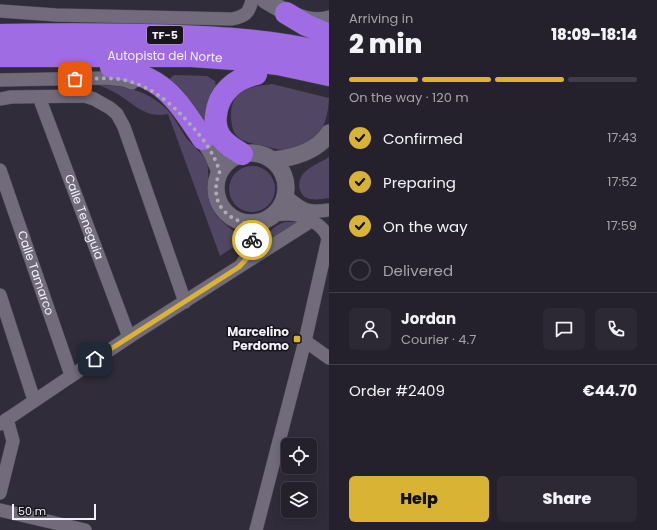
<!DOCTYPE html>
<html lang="en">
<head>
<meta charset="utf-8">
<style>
	:root { --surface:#25212c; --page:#2d2934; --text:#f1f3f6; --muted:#a3a3a9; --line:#423e48; --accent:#d9b334 }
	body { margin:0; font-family:Poppins,sans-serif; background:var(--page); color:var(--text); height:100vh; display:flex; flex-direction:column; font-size:15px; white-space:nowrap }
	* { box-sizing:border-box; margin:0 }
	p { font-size:13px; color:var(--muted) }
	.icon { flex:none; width:22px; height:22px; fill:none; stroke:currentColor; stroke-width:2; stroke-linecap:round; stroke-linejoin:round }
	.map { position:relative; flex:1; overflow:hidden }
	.sheet { display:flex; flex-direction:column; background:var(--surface); width:328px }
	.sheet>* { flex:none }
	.fabs { position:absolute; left:281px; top:438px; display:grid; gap:8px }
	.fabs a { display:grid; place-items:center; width:36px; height:36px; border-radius:6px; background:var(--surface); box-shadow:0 2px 10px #0003,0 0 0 1px var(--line); font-size:20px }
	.scale { position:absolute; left:12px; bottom:10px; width:84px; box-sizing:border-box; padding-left:4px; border:2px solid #f3f0f9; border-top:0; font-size:11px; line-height:14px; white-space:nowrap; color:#f3f0f9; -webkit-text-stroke:3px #18161c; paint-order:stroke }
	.pin { position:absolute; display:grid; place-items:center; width:34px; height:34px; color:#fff; margin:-17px; border-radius:8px; box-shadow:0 2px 6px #0006 }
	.courier { position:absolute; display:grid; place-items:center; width:40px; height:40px; margin:-20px; border:3px solid #d9b334; border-radius:50%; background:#fff; color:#222; box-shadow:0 1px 5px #0007 }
	.summary em { font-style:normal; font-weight:800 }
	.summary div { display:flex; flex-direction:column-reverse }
	.summary { display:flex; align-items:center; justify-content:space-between; height:68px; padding:0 20px }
	h1 { font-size:26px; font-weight:800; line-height:30px }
	.bar { display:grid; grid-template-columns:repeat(4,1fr); gap:6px 4px; align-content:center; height:48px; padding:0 20px }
	.bar i { height:5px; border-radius:3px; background:var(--line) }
	.bar .current { background:var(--accent) }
	.bar p { grid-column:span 4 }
	.line { display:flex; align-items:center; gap:10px; padding:0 20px; border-top:1px solid var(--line) }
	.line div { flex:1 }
	.round { display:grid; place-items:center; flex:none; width:42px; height:42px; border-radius:6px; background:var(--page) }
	ol { padding:0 20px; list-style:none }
	li { display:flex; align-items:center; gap:12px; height:44px }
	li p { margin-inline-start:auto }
	li .icon { padding:4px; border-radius:50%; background:var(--accent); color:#111; stroke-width:4 }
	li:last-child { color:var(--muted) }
	li i { width:22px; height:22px; border:2px solid var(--line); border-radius:50% }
	.primary-button { display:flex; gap:8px; margin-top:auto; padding:8px 20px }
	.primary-button a { flex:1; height:46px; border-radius:6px; background:var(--accent); color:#111; font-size:16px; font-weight:800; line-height:46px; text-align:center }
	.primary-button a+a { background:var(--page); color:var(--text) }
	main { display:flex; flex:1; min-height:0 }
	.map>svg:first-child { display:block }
	.green { fill:#514663 }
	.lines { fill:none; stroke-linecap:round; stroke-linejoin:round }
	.minor-casing { stroke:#4d4a55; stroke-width:14 }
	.tertiary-casing { stroke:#4d4a55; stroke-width:18 }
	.motorway-casing { stroke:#4d4a55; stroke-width:23 }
	.minor { stroke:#716b7b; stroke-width:13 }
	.tertiary { stroke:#716b7b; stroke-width:17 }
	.motorway { stroke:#9f6ce3; stroke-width:22 }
	.done { stroke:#afabb6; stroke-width:4; stroke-dasharray:0 7.2 }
	.route { stroke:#d9b334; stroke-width:5 }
	.poi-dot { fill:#d9b334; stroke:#18161c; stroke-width:1.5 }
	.labels { text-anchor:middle; stroke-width:3; stroke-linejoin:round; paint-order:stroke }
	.shield { fill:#18161c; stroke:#b1afb7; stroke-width:1 }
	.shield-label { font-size:11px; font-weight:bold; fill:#f3f0f9 }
	.street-label { font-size:12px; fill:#f3f0f9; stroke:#18161c }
	.poi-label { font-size:12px; font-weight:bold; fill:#f3f0f9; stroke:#18161c; text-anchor:end }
</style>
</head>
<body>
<main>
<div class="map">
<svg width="329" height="530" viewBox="0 0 329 530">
	<rect width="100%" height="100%" fill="#312c3a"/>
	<path class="green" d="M 174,75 L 207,76 L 215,81 L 216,86 L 204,124 L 169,81 L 170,78 Z
		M 272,84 L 329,98 C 329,106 326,124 321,130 C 315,139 295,149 284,150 C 277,150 270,147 264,146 C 255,144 245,143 238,137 C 232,132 232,125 231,118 C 230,90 249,87 272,84 Z
		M 99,85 C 126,85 153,92 171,114 C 177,122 181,131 187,139 C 193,146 201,152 206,160 C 209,167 208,176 208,184 C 206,212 220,219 239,236 L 240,243 L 220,256 L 168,114 C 149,118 139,109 125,99 C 117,93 108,89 99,85 Z
		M 329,157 L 329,198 C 323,199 316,200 310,199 C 299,197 296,183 303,174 C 309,167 321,162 329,157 Z
		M229 189a23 23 0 1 1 46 0a23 23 0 1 1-46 0Z
		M 285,222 L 297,222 L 261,245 C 267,234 272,226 285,222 Z"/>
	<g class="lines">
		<defs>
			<g id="minor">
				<path d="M 0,11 L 56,15 L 232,19 C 246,16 249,13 252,0"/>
				<path d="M 0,80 L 106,78 L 124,80 L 132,83"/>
				<path id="s1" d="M 39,97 L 129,337"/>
				<path d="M 0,99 L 11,97 L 85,96 L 94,99 L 110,108 L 117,114 L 124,127 L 185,302"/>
				<path id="s2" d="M 0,170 L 71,375"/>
				<path d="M 286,196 C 302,210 307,213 329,210"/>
				<path d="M 243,262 C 253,251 255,237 248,224"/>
				<path d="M 0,295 L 34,400"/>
				<path d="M 305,341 L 329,358"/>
				<path d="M 0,424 L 129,337 L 311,221"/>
				<path d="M 0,493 L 13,441 L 7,419"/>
				<path d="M 0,510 L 85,530"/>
				<path d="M 256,530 L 305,341 L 328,239 C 325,226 309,218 297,215 C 290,213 282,214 274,215"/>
			</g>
			<path id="tertiary" d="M 265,0 C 283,11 308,26 329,19
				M 203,139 L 212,153 L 220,171
				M216 188a35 35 0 1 1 70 0a35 35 0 1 1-70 0Z
				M 273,160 C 293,158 318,151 329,133"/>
			<g id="motorway">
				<path d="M 286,13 L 306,25 L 329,35"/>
				<path d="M 0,35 C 60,34 119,34 179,36 C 229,38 280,41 329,54"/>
				<path id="s3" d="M 0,56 L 191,56 L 234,59 L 278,64 L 329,75"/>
				<path d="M 111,67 C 163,76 176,98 203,139"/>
				<path d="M 242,154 C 234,149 225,144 220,136 C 216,130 215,122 216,115 C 218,93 235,79 256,74"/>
			</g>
		</defs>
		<use href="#minor" class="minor-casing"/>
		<use href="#tertiary" class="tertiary-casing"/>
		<use href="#motorway" class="motorway-casing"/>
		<use href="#minor" class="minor"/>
		<use href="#tertiary" class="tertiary"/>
		<use href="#motorway" class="motorway"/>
	</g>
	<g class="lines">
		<path class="done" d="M 75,79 C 91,79 108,77 124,80 C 151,86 171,103 189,123 C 197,132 205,141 211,152 C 215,158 217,165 220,171 C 209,198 221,217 248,224 L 252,231 L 252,240"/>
		<path class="route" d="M 95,359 L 239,267 L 249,256 L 252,240"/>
	</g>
	<rect class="poi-dot" x="293" y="335" width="8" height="8" rx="2"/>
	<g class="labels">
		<rect class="shield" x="147" y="26" width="36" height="18" rx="3"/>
		<g class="shield-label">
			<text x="165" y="39">TF-5</text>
		</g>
		<g class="street-label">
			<text dy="4" stroke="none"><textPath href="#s3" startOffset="165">Autopista del Norte</textPath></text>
			<text dy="4" stroke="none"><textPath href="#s1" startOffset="128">Calle Teneguia</textPath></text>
			<text dy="4" stroke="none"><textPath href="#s2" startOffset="109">Calle Tamarco</textPath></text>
		</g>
		<g class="poi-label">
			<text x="289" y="336">Marcelino<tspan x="289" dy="14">Perdomo</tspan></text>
		</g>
	</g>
</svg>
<div class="fabs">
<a><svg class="icon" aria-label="locate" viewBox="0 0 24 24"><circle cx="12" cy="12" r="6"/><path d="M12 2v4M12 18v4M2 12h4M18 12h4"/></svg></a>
<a><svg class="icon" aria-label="layers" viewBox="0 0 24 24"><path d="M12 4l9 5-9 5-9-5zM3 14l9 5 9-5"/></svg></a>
</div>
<div class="scale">50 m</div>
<div class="pin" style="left:75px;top:79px;background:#ea580c"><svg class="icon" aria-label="bag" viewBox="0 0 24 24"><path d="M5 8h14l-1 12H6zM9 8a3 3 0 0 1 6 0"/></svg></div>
<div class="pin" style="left:95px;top:359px;background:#1f2937"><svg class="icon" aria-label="home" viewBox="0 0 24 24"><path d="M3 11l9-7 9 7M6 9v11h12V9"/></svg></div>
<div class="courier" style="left:252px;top:240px"><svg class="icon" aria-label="bike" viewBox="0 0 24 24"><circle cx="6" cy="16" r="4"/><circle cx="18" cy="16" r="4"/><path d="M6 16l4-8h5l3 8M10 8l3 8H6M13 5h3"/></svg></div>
</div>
<section class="sheet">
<div class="summary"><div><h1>2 min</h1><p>Arriving in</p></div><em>18:09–18:14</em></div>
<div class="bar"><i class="current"></i><i class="current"></i><i class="current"></i><i></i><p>On the way · 120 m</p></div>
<ol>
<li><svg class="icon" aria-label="check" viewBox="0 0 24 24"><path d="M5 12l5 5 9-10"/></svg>Confirmed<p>17:43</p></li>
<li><svg class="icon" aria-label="check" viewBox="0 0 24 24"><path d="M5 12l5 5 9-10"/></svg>Preparing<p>17:52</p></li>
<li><svg class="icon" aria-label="check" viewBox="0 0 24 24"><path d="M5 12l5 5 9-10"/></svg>On the way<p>17:59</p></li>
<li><i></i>Delivered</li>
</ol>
<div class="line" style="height:72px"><a class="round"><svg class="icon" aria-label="person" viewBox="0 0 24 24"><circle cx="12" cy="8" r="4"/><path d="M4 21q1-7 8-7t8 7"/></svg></a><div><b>Jordan</b><p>Courier · 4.7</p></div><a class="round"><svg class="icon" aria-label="chat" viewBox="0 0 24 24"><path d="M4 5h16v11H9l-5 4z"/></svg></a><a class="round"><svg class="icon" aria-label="phone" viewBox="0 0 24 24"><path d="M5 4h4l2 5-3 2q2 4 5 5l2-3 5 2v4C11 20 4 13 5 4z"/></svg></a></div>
<div class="line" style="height:52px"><div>Order #2409</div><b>€44.70</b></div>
<div class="primary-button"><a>Help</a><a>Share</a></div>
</section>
</main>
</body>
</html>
